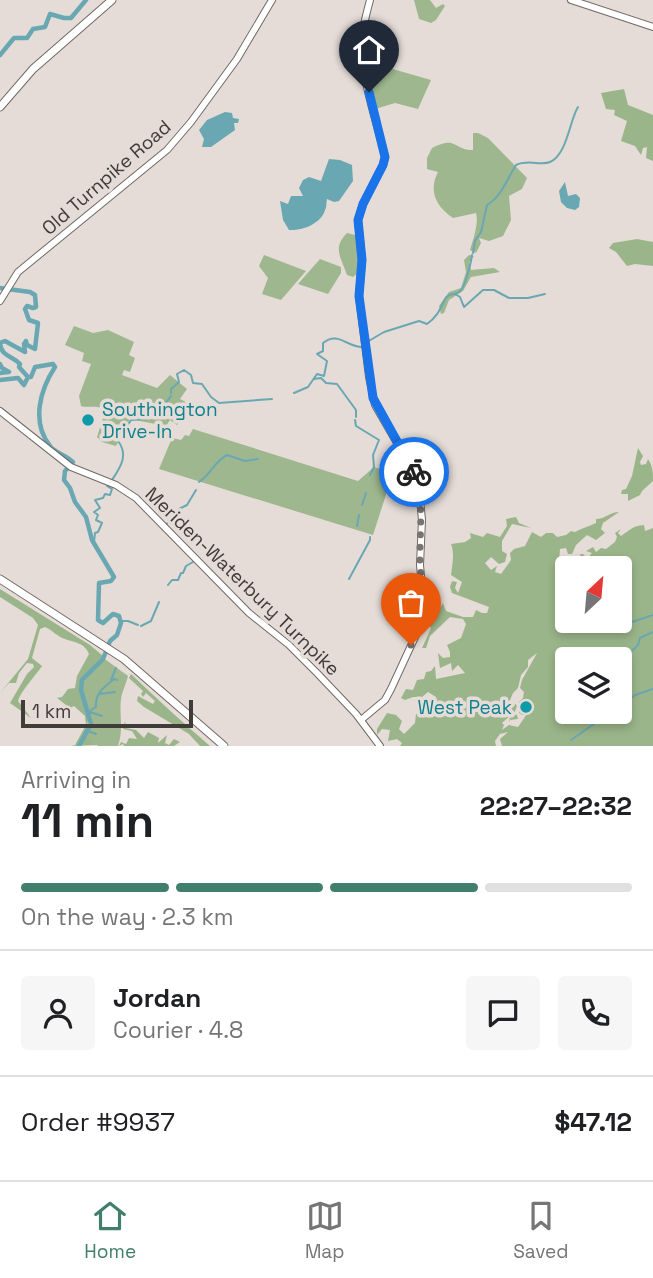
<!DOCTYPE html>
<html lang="en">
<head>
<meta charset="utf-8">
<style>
	:root { --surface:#fff; --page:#f6f6f6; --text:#202124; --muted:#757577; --line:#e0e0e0; --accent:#417f6c }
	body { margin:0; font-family:"Space Grotesk",sans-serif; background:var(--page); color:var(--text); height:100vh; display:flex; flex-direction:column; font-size:26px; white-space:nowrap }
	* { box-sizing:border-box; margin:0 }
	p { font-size:23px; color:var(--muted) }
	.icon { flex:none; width:38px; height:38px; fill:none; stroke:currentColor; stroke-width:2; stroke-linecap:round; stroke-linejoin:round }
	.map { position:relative; height:746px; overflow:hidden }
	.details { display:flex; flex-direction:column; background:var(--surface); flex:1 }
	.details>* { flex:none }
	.needle { width:46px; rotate:26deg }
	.buttons { position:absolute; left:555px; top:556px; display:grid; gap:14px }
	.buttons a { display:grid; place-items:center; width:77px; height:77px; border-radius:7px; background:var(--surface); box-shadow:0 4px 10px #0003; font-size:35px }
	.scale { position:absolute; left:21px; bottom:18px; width:172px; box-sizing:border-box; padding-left:7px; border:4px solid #3f3c39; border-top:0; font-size:19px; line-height:24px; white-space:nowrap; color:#3f3c39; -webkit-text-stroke:5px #e5dcd7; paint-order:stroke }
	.pin { position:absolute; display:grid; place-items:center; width:60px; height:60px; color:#fff; margin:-72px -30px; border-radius:50% 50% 50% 0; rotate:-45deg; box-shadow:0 0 7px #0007 }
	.pin .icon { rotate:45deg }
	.courier { position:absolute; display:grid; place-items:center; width:70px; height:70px; margin:-35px; border:5px solid #1a73e8; border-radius:50%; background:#fff; color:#222; box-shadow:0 2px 9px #0007 }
	.summary em { font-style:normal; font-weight:700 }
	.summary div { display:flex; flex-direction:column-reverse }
	.summary { display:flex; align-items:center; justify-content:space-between; height:119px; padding:0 21px }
	h1 { font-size:46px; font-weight:700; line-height:52px }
	.bar { display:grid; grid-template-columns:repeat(4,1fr); gap:10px 7px; align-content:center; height:84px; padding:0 21px }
	.bar i { height:9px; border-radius:5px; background:var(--line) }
	.bar .on { background:var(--accent) }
	.bar p { grid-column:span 4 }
	.line { display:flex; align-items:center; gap:18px; padding:0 21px; border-top:2px solid var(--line) }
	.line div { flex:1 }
	.round { display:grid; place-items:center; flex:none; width:74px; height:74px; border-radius:7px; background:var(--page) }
	.menu { display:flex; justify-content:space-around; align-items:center; height:98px; border-top:2px solid var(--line); background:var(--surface); font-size:19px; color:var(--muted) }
	.menu a { display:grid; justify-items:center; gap:4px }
	.menu .on { color:var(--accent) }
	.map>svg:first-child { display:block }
	.green { fill:#9eb78f }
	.forest { fill:#9bb58a; fill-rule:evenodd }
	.water { fill:#69a8b2 }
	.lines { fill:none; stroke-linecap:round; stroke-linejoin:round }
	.stream { stroke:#69a8b2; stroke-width:2 }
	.river { stroke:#69a8b2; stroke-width:4.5 }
	.major-casing { stroke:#716965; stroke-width:8 }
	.highway-casing { stroke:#716965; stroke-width:9 }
	.major { stroke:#fff; stroke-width:6 }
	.highway { stroke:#fff; stroke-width:7 }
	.done { stroke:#797470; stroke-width:7; stroke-dasharray:0 12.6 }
	.route { stroke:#1a73e8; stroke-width:9 }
	.culture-dot { fill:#0f9aa8; stroke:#e5dcd7; stroke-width:2.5 }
	.labels { text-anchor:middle; stroke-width:7; stroke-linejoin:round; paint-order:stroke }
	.street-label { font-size:19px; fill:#3f3c39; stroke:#e5dcd7 }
	.culture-label { font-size:19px; fill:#0d838f; stroke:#e5dcd7; text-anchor:start }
</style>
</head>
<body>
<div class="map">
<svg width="653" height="746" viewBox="0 0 653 746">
	<rect width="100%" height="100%" fill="#e5dcd7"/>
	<path class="green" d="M 414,0 L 430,0 L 436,8 L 443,4 L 445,6 L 436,20 L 431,23 L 419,19 Z
		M 365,61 L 431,80 L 418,109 L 395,103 L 375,109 Z
		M 473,133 L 478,133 L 488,138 L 527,178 L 522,189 L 509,196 L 511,220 L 503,236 L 489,241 L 479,238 L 481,243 L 476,253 L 470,250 C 473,240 479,223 476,213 L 453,218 C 432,204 430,187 438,172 L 427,169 L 427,158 L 432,148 C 457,135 453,150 473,150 Z
		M 347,233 L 355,235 L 360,253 L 358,273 L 353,277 L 347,275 C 341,257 332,248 347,233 Z
		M 264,255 L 306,271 L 281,300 L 262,294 L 268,278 L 259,266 Z
		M 469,255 L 474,256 L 469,262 L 471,270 L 494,268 L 500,272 L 471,277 L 463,291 L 449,300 L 444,313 L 441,314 L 439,306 L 449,292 L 461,288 L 466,272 L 464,260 Z
		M 320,259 L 341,267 L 341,273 L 328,294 L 298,284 Z
		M 74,326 L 93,333 L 108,330 L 134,342 L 129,355 L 135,358 L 130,372 L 124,370 L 122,375 L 157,388 L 170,375 L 187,389 L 180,399 L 193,406 L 177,425 L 170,420 L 166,426 L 130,419 L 116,446 L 102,442 L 97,437 L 106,409 C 96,405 87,408 81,406 L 79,396 L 91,364 L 82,361 L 84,353 L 65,345 Z
		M 193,429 L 358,481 L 374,467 L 393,473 L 373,535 L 159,469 L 172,438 L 181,440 L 185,435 L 189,436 Z
		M 102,657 L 128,676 C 126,684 122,692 121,699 C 119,716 124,728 118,746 L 98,746 L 85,736 L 78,746 L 90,724 C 83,681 69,694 102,657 Z"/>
	<path class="forest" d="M 624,89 L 628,105 L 653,115 L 653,161 L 646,158 L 647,147 L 643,148 L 641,155 L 635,146 L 621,141 L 627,121 L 614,115 L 615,110 L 606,109 L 601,93 Z
		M 637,239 L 653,242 L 653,266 L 635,264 L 627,266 L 616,252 L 609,248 L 613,243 Z
		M 638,448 L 643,456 L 640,462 L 641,465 L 646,464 L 648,459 C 653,466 653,473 653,481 L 642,491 L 640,495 L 628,501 L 628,494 L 621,494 L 622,490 L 626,489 L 632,476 Z
		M 619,512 L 603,523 L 601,529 L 605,533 L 596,540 L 587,535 L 576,545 L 572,554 L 568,554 L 566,548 L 560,549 L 559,562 L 564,563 L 569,558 L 574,558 L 574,566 L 586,563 L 581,558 L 580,554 L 583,554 L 587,559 L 592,553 L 586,551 L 593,547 L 596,552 L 601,548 L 606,549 L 615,542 L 617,537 L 615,533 L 621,529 L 618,533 L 621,536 C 630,530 632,526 644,525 L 645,531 L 653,528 L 653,746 L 502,746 L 500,739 L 508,732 L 500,734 L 495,741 L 496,746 L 400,746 L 402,743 L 397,739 L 388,741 L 390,730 L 382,729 L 377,735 L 377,729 L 387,713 L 396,715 L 402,721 L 399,729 L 404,734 L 415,723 L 416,714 L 421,713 L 423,709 L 423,702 L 430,703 L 436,697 L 428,692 L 422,697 L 413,697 L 405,700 L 401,698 L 406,689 L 413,690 L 417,680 L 424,679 L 426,672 L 431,671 L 435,666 L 436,679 L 465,673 L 458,665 L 452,671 L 451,663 L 440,668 L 438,653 L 443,658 L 450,657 L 450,652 L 447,645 L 461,638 L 466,624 L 463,619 L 450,617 L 430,636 L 426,648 L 422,648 L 431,628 L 426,622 L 433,621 L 443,603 L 446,611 L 463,617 L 473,617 L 476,610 L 482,613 L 487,613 L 489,607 L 452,593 L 450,587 L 452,581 L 457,582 L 455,588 L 458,593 L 462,582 L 451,575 C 452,565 455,554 451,544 L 465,542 L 471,538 L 470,533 L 483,537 L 487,533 L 500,537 L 507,526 L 506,519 L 516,517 L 519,523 L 531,528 L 512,524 L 502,541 L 502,551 L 507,554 L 505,562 L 499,564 L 491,557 L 485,563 L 491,570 L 497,566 L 495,572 L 501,574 L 511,560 L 510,553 L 514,549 L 525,546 L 532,532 L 541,537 L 546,533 L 553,533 L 557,537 L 566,535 L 571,531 L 575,532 C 582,528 588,527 596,523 L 596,519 C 605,519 610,512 619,512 ZM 567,569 L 620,569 L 620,621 L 567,621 ZM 537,653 L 522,680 L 520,688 L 524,692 L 523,698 L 519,702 L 521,706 L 519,713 L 523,715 L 529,709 L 529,711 L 518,727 L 509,725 L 502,730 L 504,725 L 502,723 L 510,716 L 509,723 L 510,720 L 518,719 L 517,715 L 514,714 L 517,706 L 513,701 L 506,710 L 513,693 L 518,688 L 521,675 L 528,667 L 528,660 ZM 567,660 L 620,660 L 620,712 L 567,712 Z
		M 0,589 L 90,645 L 103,656 L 82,684 L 89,716 L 85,735 L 97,745 L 71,746 L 75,745 L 86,725 L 85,716 L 74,706 L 70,708 L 57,698 L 62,697 L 68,689 L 75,688 L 77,676 L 89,654 C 84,642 75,643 65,639 C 58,637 52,630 45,627 L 40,629 L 32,658 L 42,666 C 36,675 21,691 18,701 L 31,718 L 10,703 L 27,674 L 34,667 L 33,664 L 27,663 L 19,673 L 16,683 L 9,683 L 0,693 L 28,659 L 38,625 L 33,618 L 0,597 Z
		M 131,674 C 157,699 183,723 210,746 L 200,746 L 189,734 L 144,707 L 137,701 L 138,696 L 153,704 L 155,701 L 146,693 L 143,697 L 141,694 L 143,691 L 129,678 Z
		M 125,721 L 126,728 L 136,730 L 144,738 L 148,732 L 159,738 L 158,743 L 167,735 L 165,743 L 169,745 L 174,739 L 180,742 L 174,746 L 124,746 L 123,744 L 119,746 L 121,742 L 126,744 L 129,738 L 137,739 L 132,731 L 123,729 Z"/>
	<path class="water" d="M 225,112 L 232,113 L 233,118 L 239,119 L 238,123 L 234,123 L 235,130 L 211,147 L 202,147 L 204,139 L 199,130 L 207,120 Z
		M 329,159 L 340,160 L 352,165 L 353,181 L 339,201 L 334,202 L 327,199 C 326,203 327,207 325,210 C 321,224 302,231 289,230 L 283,220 L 280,201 L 288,204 L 291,196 L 303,196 L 299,188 L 303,180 L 309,177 L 321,181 Z
		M 565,182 L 568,196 L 576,194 L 580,198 L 579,207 L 575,210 L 567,208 L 561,202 L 559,191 Z"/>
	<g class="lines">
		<path class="stream" d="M 473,253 L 475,241 L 481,232 L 487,205 C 502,196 507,179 516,165 C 528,159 541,166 550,162 C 567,155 570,119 578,107
			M 455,294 L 460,297 L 464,307 L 483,290 L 494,290 L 509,298 L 528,298 L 545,294
			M 367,342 L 384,332 L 419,321 L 427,324 C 438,316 440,309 445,299 C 449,292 453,296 459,292 C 465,289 471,262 472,255
			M 314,379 L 321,378 L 326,383 L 337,384 L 356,410 L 356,417
			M 171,393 L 171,389 L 179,382 L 177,374 L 184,370 L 191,375 L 193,383 L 202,384 L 211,397 L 219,403 L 272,399
			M 294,393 L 308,387 L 317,374 L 324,376 L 327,361 L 317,354 L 323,351 L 323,343 C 338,331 347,347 362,347
			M 148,416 L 159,412 L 171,396
			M 355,420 L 356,426 L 379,440 L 373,455 L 374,467 L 370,475
			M 112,480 C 120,468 129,455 118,441 L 131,420 L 147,419
			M 199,482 C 211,474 214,462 227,455 L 245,461 L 258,459
			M 362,505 L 366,493
			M 166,525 L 177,510 L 187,505 L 196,490
			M 357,526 L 359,515
			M 94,542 L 95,533 L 98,532 L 102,523 L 96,520 L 98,515 L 94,512 L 100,508 L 95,500 L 103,498 L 105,494 L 110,495 L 112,489 L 107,486 L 108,482
			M 349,579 L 370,540 L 370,537
			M 168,585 L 172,580 L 178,580 L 181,573 L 183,573 L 186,566 L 193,562
			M 121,621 L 128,621 L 138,625
			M 141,626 L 151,621 L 159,602
			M 608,627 L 629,623 L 653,615
			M 620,663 L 638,645 L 640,638 L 653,632
			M 111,680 L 116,668
			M 99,694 L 115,692
			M 620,708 L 635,695 L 653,689
			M 90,712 L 102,716
			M 89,715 L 91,710 L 96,707 C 95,693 104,687 114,679 L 117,680
			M 88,731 L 96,734
			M 571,740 L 611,712"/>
		<path class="river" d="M 0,55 L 14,38 L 27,38 L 33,29 L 45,27 L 50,14 L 64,18 L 71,18 L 86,0
			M 0,288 L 30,292 L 35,295 L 36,307 L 33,308 L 27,306 L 25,309 L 29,320 L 38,323 L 35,349 L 27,345 L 26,341 L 24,344 L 25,352 L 5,341 L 0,343 C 1,357 12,355 20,364 L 19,367 L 28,377 L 31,377 L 35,367 L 53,364 L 55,367 C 40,390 31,422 50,446 C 55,453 66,455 73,462 L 65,471 L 64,480 L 70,488 L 75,502 L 86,517 L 92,540 L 114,577 L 111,581 L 99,583 L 98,620 L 103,623 L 113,614 L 119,616 L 121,623 L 117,635 L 110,641 L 103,659 L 82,680 L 81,690 L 91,724 L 79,746
			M 0,364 L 2,368 L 9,372 L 0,373
			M 0,380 L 18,378 L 24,385 L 28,377"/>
		<defs>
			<path id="major" d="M 571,0 L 653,27
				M 0,301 L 18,272 L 167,150 L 191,122 L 237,59 L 272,0
				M 0,411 L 71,467 L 116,485 L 136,498 L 249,613 L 289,645 L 317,673 L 356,714 L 380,746
				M 361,720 L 385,700 L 391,689 L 421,624 L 424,609 L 420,565 L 422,520 L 419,489 L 412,469 L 375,405 L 369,377 L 359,296 L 362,260 L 358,220 L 363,204 L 383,165 L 385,157 C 377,122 363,85 362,49 C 361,32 366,16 370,0"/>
			<path id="highway" d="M 0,107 L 33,69 L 112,0
				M 0,579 L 124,659 L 224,746"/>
		</defs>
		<use href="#major" class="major-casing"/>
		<use href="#highway" class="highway-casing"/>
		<use href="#major" class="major"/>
		<use href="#highway" class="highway"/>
	</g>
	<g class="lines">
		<path class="done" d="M 411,645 C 416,635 422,625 424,615 C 427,598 421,581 420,565 C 419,533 425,503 414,472"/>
		<path class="route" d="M 369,92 L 385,157 L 383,165 L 363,204 L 358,220 L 362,260 L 359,296 L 373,398 L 414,472"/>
	</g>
	<g class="culture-dot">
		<circle cx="88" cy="420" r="7"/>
		<circle cx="526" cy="707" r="7"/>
	</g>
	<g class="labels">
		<g class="street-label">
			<text transform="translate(106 177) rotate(-41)" y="7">Old Turnpike Road</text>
			<text transform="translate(243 581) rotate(44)" y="7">Meriden-Waterbury Turnpike</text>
		</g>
		<g class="culture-label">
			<text x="102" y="416">Southington<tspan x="102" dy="22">Drive-In</tspan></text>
			<text x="512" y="714" text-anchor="end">West Peak</text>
		</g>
	</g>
</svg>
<div class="buttons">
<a><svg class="needle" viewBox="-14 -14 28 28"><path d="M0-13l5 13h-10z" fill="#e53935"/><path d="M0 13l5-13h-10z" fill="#757577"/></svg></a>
<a><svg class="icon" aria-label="layers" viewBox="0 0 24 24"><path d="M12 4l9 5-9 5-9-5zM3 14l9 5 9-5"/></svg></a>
</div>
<div class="scale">1 km</div>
<div class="pin" style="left:411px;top:645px;background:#ea580c"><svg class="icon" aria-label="bag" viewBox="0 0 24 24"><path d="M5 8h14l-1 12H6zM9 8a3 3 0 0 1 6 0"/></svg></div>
<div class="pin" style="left:369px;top:92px;background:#1f2937"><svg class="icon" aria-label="home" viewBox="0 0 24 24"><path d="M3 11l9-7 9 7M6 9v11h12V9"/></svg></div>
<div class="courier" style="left:414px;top:472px"><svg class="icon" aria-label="bike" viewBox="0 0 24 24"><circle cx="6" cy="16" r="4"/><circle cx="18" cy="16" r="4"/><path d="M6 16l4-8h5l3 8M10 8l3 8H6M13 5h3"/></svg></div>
</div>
<section class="details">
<div class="summary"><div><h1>11 min</h1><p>Arriving in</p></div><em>22:27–22:32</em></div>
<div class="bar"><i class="on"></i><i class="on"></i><i class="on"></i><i></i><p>On the way · 2.3 km</p></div>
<div class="line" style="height:126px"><a class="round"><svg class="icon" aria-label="person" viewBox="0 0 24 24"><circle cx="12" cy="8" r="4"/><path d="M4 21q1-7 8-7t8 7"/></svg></a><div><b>Jordan</b><p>Courier · 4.8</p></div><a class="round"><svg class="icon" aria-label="chat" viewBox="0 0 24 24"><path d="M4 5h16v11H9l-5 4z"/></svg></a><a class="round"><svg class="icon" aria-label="phone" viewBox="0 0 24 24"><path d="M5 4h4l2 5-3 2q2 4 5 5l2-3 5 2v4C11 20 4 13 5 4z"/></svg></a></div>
<div class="line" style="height:91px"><div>Order #9937</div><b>$47.12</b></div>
</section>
<nav class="menu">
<a class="on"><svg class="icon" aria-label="home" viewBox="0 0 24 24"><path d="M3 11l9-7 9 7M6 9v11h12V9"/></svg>Home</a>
<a><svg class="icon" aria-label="map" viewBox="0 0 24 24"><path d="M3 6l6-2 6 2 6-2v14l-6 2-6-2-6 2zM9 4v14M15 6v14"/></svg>Map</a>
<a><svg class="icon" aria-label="saved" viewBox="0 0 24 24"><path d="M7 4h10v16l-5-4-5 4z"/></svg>Saved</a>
</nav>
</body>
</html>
